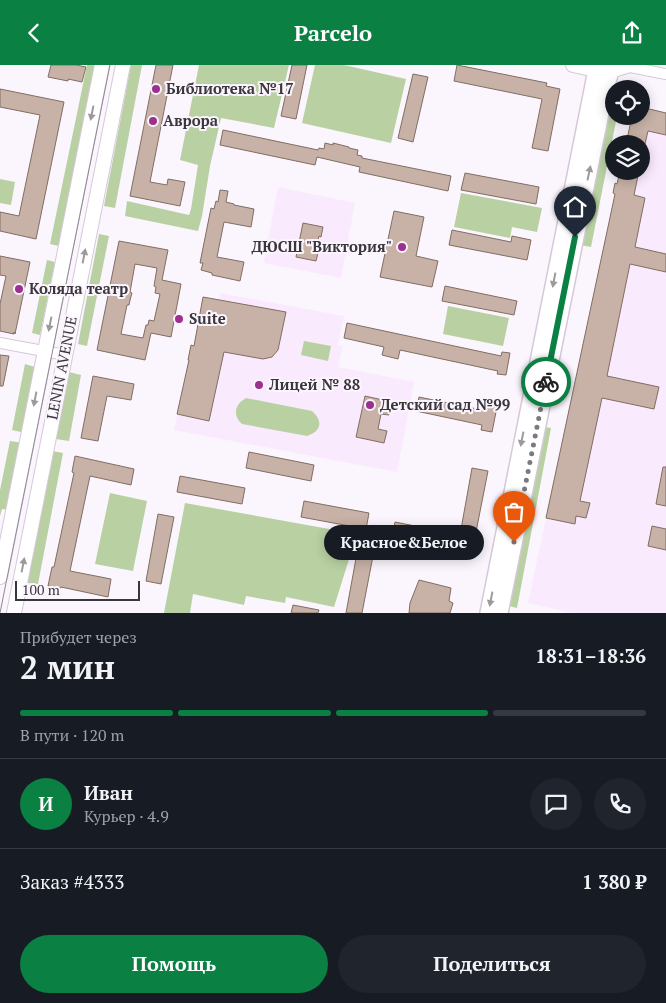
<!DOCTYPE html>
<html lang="ru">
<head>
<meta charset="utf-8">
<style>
	:root { --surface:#171b24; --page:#20242c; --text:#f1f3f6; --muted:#9ea1a6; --line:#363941; --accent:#0b8043 }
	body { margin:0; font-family:"PT Serif",serif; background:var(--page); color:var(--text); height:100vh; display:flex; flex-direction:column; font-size:19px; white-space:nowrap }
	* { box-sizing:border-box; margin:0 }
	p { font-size:16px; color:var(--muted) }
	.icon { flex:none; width:28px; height:28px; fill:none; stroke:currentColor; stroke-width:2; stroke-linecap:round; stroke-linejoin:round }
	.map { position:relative; height:548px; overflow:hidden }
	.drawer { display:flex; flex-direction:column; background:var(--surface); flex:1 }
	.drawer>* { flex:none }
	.controls { position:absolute; left:605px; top:15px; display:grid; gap:10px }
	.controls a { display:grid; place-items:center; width:45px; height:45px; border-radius:50%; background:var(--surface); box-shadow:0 2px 12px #0003; font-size:25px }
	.scale { position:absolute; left:15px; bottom:12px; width:125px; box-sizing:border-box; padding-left:5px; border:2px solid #3b353c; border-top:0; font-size:14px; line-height:18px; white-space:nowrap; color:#3b353c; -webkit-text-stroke:4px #fbf5fd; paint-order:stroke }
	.pin { position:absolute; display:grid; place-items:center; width:42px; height:42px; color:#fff; margin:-51px -21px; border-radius:50% 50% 50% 0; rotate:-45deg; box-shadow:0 0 5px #0007 }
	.pin .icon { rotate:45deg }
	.courier { position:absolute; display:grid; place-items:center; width:50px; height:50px; margin:-25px; border:4px solid #0b8043; border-radius:50%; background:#fff; color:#222; box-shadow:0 1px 6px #0007 }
	.bubble { position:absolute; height:35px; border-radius:18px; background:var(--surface); box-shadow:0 2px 12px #0003; font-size:16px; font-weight:600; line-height:35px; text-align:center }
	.overview em { font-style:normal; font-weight:600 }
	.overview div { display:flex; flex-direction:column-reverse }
	.overview { display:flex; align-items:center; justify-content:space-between; height:85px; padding:0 20px }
	h1 { font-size:32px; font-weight:600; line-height:38px }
	.bar { display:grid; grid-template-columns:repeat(4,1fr); gap:8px 5px; align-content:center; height:60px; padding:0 20px }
	.bar i { height:6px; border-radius:4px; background:var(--line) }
	.bar .selected { background:var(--accent) }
	.bar p { grid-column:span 4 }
	.line { display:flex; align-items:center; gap:12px; padding:0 20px; border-top:1px solid var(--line) }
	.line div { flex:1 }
	.round { display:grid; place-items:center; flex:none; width:52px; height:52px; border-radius:26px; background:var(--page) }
	.button { display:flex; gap:10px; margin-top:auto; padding:10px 20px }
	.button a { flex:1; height:58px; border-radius:30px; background:var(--accent); color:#fff; font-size:20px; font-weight:600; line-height:58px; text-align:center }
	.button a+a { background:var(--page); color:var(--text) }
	header { display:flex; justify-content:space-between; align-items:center; height:65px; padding:0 20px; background:var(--accent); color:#fff; font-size:22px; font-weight:600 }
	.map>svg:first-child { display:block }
	.built { fill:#faeafe }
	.green { fill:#b9d0a3 }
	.building { fill:#c8b2a7; stroke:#816d63; fill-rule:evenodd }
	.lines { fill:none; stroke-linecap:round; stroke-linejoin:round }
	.minor-casing { stroke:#d6c8d9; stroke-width:12 }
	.secondary-casing { stroke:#d6c8d9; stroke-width:16 }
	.primary-casing { stroke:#d6c8d9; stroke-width:18 }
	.minor { stroke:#fff; stroke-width:10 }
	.secondary { stroke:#fff; stroke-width:14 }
	.primary { stroke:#fff; stroke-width:15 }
	.tram { stroke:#8f8990; stroke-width:1 }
	.oneway { fill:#9d9a9e }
	.done { stroke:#7e7880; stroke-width:5; stroke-dasharray:0 9 }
	.route { stroke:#0b8043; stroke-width:6 }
	.poi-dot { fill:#9c2f8f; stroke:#fbf5fd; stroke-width:2 }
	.labels { text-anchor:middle; stroke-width:4; stroke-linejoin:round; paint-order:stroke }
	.poi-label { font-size:15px; font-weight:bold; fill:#3b353c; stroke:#fbf5fd; text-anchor:start }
	.street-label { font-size:15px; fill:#3b353c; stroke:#fbf5fd }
</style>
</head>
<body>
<header><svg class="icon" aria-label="back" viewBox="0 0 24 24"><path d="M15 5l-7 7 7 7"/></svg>Parcelo<svg class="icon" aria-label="share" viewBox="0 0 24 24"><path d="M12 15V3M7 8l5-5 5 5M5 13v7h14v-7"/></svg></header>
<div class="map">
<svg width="666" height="548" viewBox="0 0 666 548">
	<rect width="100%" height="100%" fill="#fbf5fd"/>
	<path class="built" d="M 641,42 L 666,48 L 666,548 L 572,548 L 528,538 L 615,129 L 613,128 L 615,118 L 617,118 L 620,106 L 641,106 L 641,79 L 626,79 L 632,51 L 641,51 Z
		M 278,122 L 355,138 L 341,213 L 264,198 Z
		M 220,228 L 344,251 L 338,280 L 343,281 L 338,302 L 414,317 L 397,407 L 174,365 L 189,296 L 188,295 L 191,280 L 194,280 L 203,232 L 219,235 Z"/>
	<path class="green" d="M 87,0 L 97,0 L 59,181 L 50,179 Z
		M 131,0 L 142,0 L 115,143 L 104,141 Z
		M 199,0 L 289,0 L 274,63 L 221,53 L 210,101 L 202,151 L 198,166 L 125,151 L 127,136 L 189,150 L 191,144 L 198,100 L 180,95 Z
		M 315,0 L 344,0 L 406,14 L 391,78 L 302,58 Z
		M 611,32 L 614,32 L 614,51 L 617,51 L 591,182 L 580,180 Z
		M 0,114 L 15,117 L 11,140 L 0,138 Z
		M 461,128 L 542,143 L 537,167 L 512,162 L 510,173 L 454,162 Z
		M 99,169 L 109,171 L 87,281 L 78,279 Z
		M 47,195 L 55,197 L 40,270 L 32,268 Z
		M 448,241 L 509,253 L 503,281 L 443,269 Z
		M 304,276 L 331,281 L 328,296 L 301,290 Z
		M 25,299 L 38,303 L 25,368 L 12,365 Z
		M 69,307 L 81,310 L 69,376 L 56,374 Z
		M 246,333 L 312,346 C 323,356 322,366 307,371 L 242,359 C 232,350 235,339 246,333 Z
		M 544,362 L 551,363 L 517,543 L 509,541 Z
		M 10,376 L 23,378 L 10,445 L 2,444 L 0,451 L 0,425 Z
		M 52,386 L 63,388 L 38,519 L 27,518 Z
		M 110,428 L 147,436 L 133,506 L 95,499 Z
		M 185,438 L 357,469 L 334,542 L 286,532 L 285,538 L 246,531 L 244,540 L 193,529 L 190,548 L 164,548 Z"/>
	<path class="building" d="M 51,0 L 76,0 L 86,2 L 82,17 L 68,14 L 68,16 L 48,12 Z
		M 156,0 L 173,0 L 150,117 L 167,120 L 168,114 L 185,117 L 180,141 L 130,131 Z
		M 292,0 L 307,0 L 296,54 L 281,51 Z
		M 457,0 L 547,18 L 546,21 L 560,24 L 548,86 L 532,83 L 542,34 L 454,16 Z
		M 413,9 L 428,12 L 413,77 L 398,73 Z
		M 0,24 L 64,37 L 36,174 L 0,166 L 0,147 L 19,151 L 40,50 L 0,42 Z
		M 641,42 L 666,48 L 666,70 L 648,66 L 645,79 L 626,79 L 632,51 L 641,51 Z
		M 223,65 L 318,85 L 319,83 L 324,84 L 325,78 L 333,80 L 333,78 L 349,82 L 349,83 L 358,85 L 357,90 L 362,91 L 362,93 L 451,111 L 448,126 L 359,107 L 360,102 L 317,92 L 315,100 L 220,80 Z
		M 620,106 L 639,106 L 634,130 L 645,133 L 635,182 L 666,189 L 666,207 L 630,199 L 607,311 L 659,322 L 654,344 L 602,333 L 580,436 L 590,438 L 586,453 L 576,451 L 575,459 L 546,453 L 615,129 L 613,128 L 615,118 L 617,119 Z
		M 465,108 L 539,122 L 536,139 L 461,125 Z
		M 220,125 L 228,126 L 226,137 L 234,139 L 234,140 L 254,144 L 251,162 L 224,157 L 217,192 L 244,197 L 240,216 L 212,210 L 212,208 L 201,205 L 203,198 L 200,198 L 211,143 L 214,144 L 216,136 L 218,137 Z
		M 394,146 L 424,152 L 416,191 L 438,196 L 432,222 L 380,212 Z
		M 303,158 L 323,162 L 321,172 L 319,171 L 315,188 L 318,188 L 316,196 L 296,192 Z
		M 452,165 L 511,177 L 512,171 L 531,175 L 527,195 L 449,180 Z
		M 119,176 L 168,185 L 162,215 L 181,219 L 171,272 L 151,268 L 145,295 L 97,285 ZM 135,199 L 157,203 L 154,221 L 156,222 L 155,228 L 160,229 L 154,256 L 149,255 L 148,260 L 146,260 L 143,273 L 121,269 L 127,240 L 129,240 L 130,235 L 132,228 L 130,227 Z
		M 0,191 L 30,197 L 15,269 L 14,267 L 14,269 L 0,266 L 0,239 L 6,211 L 0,210 Z
		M 445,221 L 517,236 L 514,250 L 442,236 Z
		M 203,232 L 286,247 L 278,285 L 272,292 L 263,294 L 224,287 L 209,356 L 177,349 L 189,295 L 188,295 L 191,280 L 194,281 Z
		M 347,258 L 501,291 L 502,287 L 510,288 L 506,310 L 497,309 L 498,306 L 400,285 L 398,294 L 382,290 L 384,282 L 344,273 Z
		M 0,290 L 9,291 L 3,321 L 0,321 Z
		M 93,311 L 134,319 L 131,335 L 107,331 L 98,376 L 81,373 Z
		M 365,331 L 392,337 L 389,350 L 381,349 L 378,364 L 387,366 L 384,378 L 356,372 Z
		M 419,332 L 477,344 L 478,338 L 497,342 L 492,367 L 481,365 L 482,360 L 416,346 Z
		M 249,387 L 314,400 L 311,416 L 246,403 Z
		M 75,391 L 134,404 L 131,420 L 90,411 L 70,506 L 111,514 L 108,532 L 61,522 L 61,523 L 48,521 L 52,502 L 54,502 L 74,408 L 72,407 Z
		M 663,402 L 666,402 L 666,441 L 656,439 Z
		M 472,403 L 488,406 L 475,472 L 474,472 L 470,481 L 467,483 L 462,484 L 457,484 L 457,486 L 392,473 L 395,457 L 460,470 Z
		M 180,411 L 245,423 L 242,439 L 177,427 Z
		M 304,436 L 369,448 L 366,464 L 301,452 Z
		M 158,449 L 174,452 L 161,519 L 146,516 Z
		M 652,461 L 666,464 L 666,485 L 648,481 Z
		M 363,482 L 371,484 L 370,490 L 373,491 L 362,548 L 346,548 L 357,488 L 362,489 Z
		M 419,515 L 451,523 L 449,536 L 453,538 L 450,548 L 409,548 L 410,538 Z
		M 293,540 L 319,545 L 318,548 L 291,548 Z"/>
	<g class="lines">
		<defs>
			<path id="minor" d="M 611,8 L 630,2 L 666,9
				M 0,278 L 65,290"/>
			<path id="secondary" d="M 573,0 L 605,7
				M 0,512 L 102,0
				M 14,548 L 123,0"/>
			<path id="primary" d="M 488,548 L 597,0
				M 500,548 L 606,23 L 613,0"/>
		</defs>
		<use href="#minor" class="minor-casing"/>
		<use href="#secondary" class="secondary-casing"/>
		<use href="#primary" class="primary-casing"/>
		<use href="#minor" class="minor"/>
		<use href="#secondary" class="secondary"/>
		<use href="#primary" class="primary"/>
		<path class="tram" d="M 0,548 L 110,0"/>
	</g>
	<defs><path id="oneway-solid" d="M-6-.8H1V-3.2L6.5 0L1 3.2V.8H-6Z" transform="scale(1.25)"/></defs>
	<g class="oneway">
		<use href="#oneway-solid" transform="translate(92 48) rotate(101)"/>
		<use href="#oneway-solid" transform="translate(589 108) rotate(-78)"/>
		<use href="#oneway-solid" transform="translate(84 191) rotate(-79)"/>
		<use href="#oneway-solid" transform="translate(554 215) rotate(101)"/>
		<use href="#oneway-solid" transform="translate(50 259) rotate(101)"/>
		<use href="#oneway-solid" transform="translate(35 334) rotate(101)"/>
		<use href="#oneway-solid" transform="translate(522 374) rotate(101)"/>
		<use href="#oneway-solid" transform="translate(23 500) rotate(-79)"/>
		<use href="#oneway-solid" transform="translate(491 534) rotate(101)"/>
	</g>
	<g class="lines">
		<path class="done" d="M 514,477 L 546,317"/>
		<path class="route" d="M 546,317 L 575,172"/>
	</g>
	<g class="poi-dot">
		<circle cx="156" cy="24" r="5"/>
		<circle cx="153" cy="56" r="5"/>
		<circle cx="402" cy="182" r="5"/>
		<circle cx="19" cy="224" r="5"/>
		<circle cx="179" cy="254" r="5"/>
		<circle cx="259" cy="320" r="5"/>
		<circle cx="370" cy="340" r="5"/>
	</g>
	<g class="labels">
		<g class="poi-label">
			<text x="166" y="29">Библиотека №17</text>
			<text x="163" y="61">Аврора</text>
			<text x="392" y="187" text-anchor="end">ДЮСШ "Виктория"</text>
			<text x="29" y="229">Коляда театр</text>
			<text x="189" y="259">Suite</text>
			<text x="269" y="325">Лицей № 88</text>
			<text x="380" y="345">Детский сад №99</text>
		</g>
		<g class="street-label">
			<text transform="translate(62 303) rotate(-79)" y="5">LENIN AVENUE</text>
		</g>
	</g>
</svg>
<div class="controls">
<a><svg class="icon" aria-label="locate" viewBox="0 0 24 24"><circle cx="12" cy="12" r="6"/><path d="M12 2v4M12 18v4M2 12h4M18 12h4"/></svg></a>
<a><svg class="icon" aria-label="layers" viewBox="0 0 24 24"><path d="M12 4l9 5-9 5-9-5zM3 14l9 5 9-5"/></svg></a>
</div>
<div class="scale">100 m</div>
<div class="pin" style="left:514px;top:477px;background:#ea580c"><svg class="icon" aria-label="bag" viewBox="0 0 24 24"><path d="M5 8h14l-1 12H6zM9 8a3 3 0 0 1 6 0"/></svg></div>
<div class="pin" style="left:575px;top:172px;background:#1f2937"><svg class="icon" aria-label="home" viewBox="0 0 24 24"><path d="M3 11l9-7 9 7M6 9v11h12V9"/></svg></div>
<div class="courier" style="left:546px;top:317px"><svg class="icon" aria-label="bike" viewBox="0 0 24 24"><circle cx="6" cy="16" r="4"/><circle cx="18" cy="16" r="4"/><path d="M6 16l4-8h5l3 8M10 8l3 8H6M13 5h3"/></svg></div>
<div class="bubble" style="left:324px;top:460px;width:160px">Красное&amp;Белое</div>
</div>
<section class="drawer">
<div class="overview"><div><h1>2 мин</h1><p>Прибудет через</p></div><em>18:31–18:36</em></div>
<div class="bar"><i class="selected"></i><i class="selected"></i><i class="selected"></i><i></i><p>В пути · 120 m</p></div>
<div class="line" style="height:90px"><b class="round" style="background:var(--accent);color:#fff">И</b><div><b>Иван</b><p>Курьер · 4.9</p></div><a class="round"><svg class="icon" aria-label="chat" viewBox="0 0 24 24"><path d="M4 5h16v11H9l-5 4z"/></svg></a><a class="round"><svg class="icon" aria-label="phone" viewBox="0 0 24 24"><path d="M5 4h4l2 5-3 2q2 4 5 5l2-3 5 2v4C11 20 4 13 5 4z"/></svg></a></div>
<div class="line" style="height:65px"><div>Заказ #4333</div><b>1 380 ₽</b></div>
<div class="button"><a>Помощь</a><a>Поделиться</a></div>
</section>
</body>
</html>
